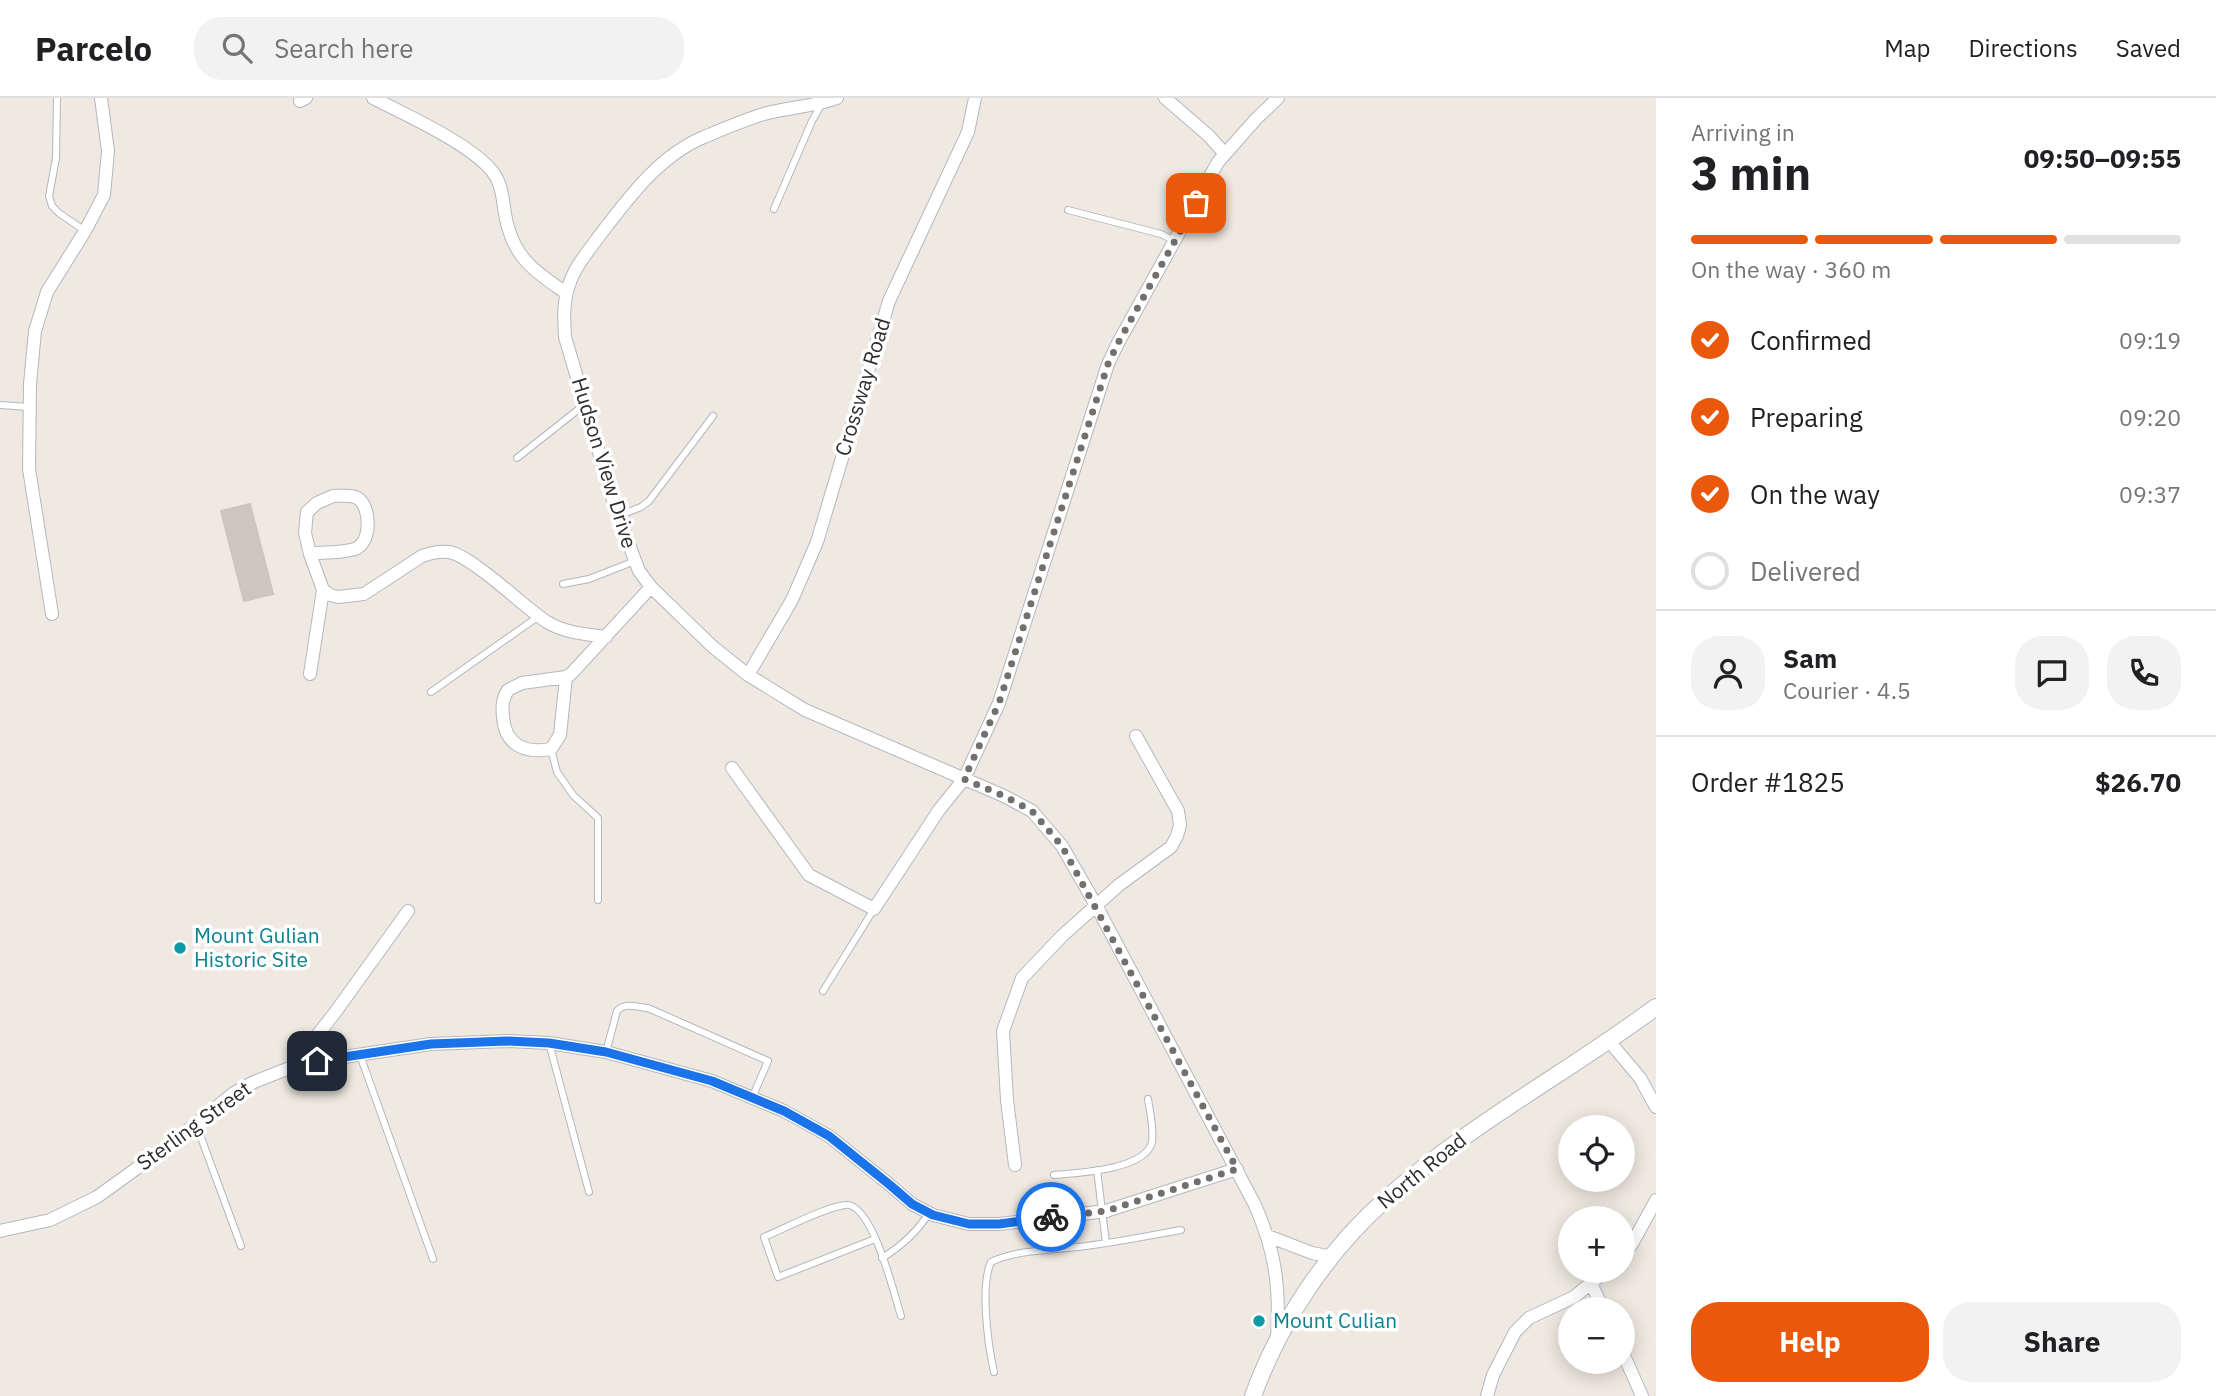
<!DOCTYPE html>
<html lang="en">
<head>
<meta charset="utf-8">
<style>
	:root { --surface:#fff; --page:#f2f2f2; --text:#202124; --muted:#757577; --line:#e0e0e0; --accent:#ea580c }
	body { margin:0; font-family:"IBM Plex Sans",sans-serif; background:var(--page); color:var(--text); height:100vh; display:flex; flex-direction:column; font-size:26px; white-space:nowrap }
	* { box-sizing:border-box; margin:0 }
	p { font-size:23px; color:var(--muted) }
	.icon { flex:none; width:38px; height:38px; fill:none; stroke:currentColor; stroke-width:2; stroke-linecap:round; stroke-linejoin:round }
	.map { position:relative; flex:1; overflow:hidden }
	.details { display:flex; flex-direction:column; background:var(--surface); width:560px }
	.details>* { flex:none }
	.controls { position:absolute; left:1558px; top:1017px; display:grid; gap:14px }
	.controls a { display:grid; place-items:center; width:77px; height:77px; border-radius:50%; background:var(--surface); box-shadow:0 4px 18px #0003; font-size:35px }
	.pin { position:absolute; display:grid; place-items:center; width:60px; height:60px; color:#fff; margin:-30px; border-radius:14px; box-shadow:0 4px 10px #0006 }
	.courier { position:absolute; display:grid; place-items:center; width:70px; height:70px; margin:-35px; border:5px solid #1a73e8; border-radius:50%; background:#fff; color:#222; box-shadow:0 2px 9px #0007 }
	.headline em { font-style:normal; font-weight:700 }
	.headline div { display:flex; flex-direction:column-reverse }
	.headline { display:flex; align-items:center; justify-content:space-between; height:119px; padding:0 35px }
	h1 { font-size:46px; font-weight:700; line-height:52px }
	.bar { display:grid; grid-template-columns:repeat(4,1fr); gap:10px 7px; align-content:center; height:84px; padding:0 35px }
	.bar i { height:9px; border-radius:5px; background:var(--line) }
	.bar .on { background:var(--accent) }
	.bar p { grid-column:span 4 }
	.line { display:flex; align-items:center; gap:18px; padding:0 35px; border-top:2px solid var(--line) }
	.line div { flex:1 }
	.round { display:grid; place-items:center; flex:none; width:74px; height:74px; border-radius:28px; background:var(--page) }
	ol { padding:0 35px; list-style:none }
	li { display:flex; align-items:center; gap:21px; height:77px }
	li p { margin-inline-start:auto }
	li .icon { padding:7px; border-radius:50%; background:var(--accent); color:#fff; stroke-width:4 }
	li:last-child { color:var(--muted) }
	li i { width:38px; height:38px; border:4px solid var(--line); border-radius:50% }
	.button { display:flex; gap:14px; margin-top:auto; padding:14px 35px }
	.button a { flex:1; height:80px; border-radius:28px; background:var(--accent); color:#fff; font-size:28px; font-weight:700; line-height:80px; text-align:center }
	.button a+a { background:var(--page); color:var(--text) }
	header { display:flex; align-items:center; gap:42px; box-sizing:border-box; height:98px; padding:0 35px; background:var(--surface); border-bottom:2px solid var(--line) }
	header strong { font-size:33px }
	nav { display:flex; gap:38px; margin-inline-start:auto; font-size:24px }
	.search { width:490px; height:63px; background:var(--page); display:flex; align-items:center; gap:18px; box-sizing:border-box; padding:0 24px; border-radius:28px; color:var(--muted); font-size:26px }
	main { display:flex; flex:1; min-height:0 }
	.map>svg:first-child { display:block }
	.building { fill:#cbc7bf; stroke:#cbc5ba; stroke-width:2 }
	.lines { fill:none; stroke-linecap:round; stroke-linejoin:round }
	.lane-casing { stroke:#b4b7c1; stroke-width:8 }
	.street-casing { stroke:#b4b7c1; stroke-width:14 }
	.secondary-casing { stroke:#b4b7c1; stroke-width:18 }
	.lane { stroke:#fff; stroke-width:6 }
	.street { stroke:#fff; stroke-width:12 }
	.secondary { stroke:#fff; stroke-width:16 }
	.done { stroke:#726f6d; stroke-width:7; stroke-dasharray:0 12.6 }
	.route { stroke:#1a73e8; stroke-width:9 }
	.culture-dot { fill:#0f9aa8; stroke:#fff; stroke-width:2.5 }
	.labels { text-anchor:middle; stroke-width:7; stroke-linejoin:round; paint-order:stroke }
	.street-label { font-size:21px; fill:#2e2e2e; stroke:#fff }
	.culture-label { font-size:21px; fill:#0d838f; stroke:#fff; text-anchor:start }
</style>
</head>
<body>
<header>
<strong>Parcelo</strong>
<div class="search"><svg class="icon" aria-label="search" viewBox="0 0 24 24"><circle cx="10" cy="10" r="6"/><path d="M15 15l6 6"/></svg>Search here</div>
<nav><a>Map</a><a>Directions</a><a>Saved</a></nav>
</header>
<main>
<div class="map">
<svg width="1656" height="1298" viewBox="0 0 1656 1298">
	<rect width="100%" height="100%" fill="#efe9e1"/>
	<path class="building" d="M 250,406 L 273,496 L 244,503 L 221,413 Z"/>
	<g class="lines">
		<defs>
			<path id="lane" d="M 57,0 L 56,60 L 49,98 L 52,108 L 59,115 L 85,133
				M 774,111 L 812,23 L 821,7
				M 1068,112 L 1161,136 L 1175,143
				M 0,307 L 29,309
				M 517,360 L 584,307
				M 618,418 L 641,409 L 649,403 L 713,318
				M 563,486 L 589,481 L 635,463
				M 431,594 L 539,518
				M 551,651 L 557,674 L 573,697 L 598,720 L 598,802
				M 823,893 L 874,811
				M 549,945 L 589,1094
				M 606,954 L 617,913 C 625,904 637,909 648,910 L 768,963 L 752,1000
				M 360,957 L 433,1161
				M 196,1026 L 241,1148
				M 1097,1072 L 1106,1145
				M 1054,1077 C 1077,1075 1146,1072 1152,1044 C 1154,1031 1150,1014 1148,1001
				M 875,1141 L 778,1179 L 764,1139 C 784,1131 825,1109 845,1107 C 872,1103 894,1196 901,1218
				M 882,1160 C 902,1148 917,1134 929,1115
				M 994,1274 C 988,1247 980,1188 991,1164 C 1016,1152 1050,1152 1078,1149 C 1113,1145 1147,1138 1181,1132"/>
			<path id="street" d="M 373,0 C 406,17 469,45 492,73 C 505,89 502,110 508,129 C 517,163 539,176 566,195
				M 837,0 C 814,9 788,9 764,16 C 744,22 723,31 704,39 C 658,58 626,103 597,141 C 587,155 574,170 569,187 C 563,204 564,221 565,239 L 616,412 L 639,473 L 651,489 L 713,549 L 748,577 L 805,612 L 1004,698 L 1032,713 L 1062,748 L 1097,809 L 1255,1107 C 1276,1155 1280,1189 1277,1241
				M 1165,0 L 1209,38 L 1225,56
				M 300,3 L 306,0
				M 333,398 C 342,398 354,396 360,402 C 371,413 371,445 355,451 C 342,455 324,454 310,456 L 305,435 L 307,414 L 317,405 Z
				M 310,456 L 323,492 L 330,497 L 338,499 L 364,496 L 422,458 C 430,455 440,453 449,454 C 472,458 524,509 547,524 C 565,535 585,536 606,539
				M 52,516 L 29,371 L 30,286 L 35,233 L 47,194 L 85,133 L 104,97 L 108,53 L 101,0
				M 310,576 L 323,492
				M 748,577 L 792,502 L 817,444 L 889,203 L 968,34 L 975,0
				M 566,579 L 560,637 L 551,651 C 525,656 505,647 503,619 C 502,609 502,601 508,592 L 522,585 Z
				M 566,579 L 571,576 L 651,489
				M 732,670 L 809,777 L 874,811 L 939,712 L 964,681 L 999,605 L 1108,266 L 1118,245 L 1218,64 L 1256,21 L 1278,0
				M 1609,943 L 1640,980 L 1656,1009
				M 292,969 L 334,916 L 408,813
				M 1015,1067 L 1007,1002 L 1003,933 L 1022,880 L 1062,838 L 1119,787 L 1171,749 L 1177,738 L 1180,727 L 1178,713 L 1136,638
				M 0,1133 L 50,1122 L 97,1099 L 176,1042 L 234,995 L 254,984 L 292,969 L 317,963 L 431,946 L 507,943 L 549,945 L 606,954 L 712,983 L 784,1013 L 829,1038 L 890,1087 L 912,1106 L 933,1117 L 969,1126 L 999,1126 L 1106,1113 L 1237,1071
				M 1268,1138 L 1312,1155 L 1332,1159
				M 1622,1157 L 1632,1146 L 1656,1102
				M 1591,1185 L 1603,1211
				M 1622,1253 L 1642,1298
				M 1487,1298 L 1493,1277 L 1515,1234 L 1529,1220 L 1574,1199 L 1607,1172"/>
			<path id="secondary" d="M 1253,1298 C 1280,1224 1327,1153 1386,1101 C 1468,1027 1567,975 1656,909"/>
		</defs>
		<use href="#lane" class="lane-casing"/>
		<use href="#street" class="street-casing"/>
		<use href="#secondary" class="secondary-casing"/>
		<use href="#lane" class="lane"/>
		<use href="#street" class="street"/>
		<use href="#secondary" class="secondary"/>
	</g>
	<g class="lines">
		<path class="done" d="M 1051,1119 L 1106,1113 L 1237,1071 L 1062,748 L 1032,713 L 1004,698 L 964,681 L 999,605 L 1108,266 L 1118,245 L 1196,105"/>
		<path class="route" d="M 317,963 L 431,946 L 507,943 L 549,945 L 606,954 L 712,983 L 784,1013 L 829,1038 L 890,1087 L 912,1106 L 933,1117 L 969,1126 L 999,1126 L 1051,1119"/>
	</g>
	<g class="culture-dot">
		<circle cx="180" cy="850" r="7"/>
		<circle cx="1259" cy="1223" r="7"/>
	</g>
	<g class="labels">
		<g class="street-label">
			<text transform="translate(863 289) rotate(-73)" y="7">Crossway Road</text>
			<text transform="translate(604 365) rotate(73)" y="7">Hudson View Drive</text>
			<text transform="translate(194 1028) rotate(-36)" y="7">Sterling Street</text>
			<text transform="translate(1422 1073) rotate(-39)" y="7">North Road</text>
		</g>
		<g class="culture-label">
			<text x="194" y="845">Mount Gulian<tspan x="194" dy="24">Historic Site</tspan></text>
			<text x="1273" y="1230">Mount Culian</text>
		</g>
	</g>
</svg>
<div class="controls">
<a><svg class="icon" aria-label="locate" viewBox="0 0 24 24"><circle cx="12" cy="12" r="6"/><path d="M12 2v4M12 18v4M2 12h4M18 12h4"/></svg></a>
<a>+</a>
<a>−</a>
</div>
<div class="pin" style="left:1196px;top:105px;background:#ea580c"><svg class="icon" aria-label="bag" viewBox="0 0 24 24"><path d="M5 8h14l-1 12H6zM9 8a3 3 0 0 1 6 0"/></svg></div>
<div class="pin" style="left:317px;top:963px;background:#1f2937"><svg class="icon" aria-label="home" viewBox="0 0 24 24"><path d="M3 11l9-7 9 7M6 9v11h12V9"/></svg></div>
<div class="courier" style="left:1051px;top:1119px"><svg class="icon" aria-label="bike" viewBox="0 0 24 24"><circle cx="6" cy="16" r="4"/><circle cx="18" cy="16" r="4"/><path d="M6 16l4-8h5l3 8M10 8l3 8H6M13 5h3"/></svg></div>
</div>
<section class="details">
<div class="headline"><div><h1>3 min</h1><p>Arriving in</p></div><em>09:50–09:55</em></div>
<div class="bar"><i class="on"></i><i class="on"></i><i class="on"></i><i></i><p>On the way · 360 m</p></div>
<ol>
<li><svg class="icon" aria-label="check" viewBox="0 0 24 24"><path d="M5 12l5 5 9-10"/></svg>Confirmed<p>09:19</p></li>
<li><svg class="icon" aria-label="check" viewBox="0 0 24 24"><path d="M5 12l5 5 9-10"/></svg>Preparing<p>09:20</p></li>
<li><svg class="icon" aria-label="check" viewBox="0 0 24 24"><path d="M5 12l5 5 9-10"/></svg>On the way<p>09:37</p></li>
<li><i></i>Delivered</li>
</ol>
<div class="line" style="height:126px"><a class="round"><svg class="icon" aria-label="person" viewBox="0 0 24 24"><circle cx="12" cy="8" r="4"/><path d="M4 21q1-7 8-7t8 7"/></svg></a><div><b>Sam</b><p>Courier · 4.5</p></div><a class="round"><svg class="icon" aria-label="chat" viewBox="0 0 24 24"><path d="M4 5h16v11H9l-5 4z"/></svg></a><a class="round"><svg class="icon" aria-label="phone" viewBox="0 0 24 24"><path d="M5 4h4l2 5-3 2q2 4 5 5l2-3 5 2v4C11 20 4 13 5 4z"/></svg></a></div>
<div class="line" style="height:91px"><div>Order #1825</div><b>$26.70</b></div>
<div class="button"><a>Help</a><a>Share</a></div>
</section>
</main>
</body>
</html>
